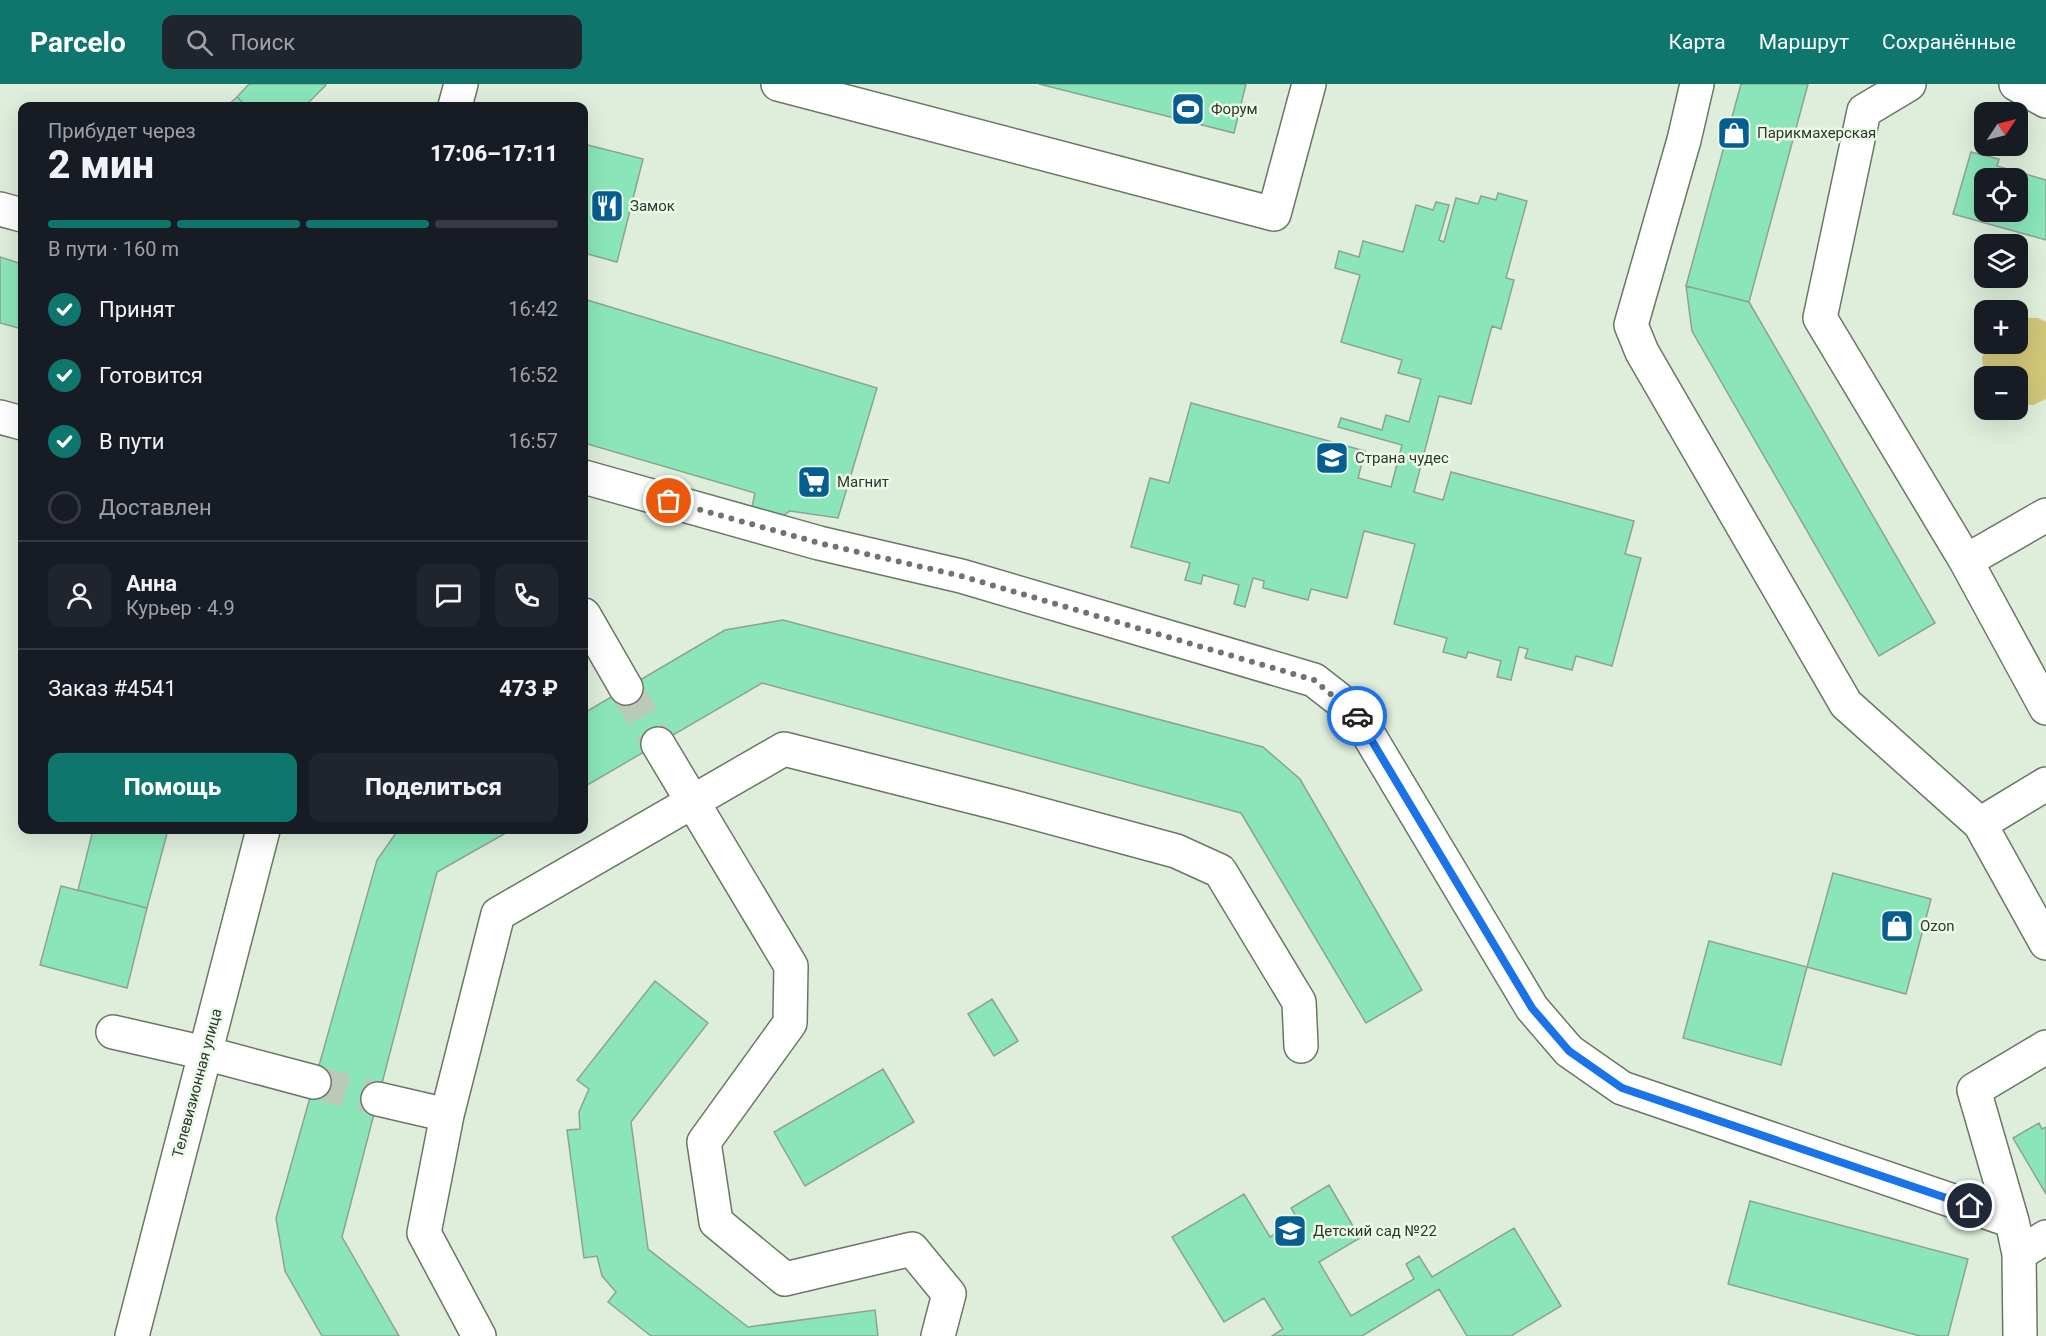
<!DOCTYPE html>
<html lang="ru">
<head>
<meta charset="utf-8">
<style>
	:root { --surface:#171b24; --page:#20242c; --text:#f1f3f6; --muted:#9ea1a6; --line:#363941; --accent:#0f766e }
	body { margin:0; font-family:Roboto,sans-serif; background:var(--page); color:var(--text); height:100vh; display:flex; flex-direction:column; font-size:22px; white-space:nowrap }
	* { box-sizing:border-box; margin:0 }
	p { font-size:20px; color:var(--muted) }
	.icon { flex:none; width:33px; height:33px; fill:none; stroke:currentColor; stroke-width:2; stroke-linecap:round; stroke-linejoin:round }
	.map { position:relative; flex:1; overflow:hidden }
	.details { position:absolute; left:18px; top:18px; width:570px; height:732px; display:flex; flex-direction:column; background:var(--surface); border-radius:12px; box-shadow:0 6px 24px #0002 }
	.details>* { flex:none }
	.needle { width:39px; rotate:55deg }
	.buttons { position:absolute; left:1974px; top:18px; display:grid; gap:12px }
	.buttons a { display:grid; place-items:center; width:54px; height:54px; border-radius:12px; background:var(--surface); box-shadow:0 6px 24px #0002; font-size:30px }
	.pin { position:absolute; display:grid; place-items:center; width:51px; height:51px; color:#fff; margin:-26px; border:3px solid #fff; border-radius:50%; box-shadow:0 2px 6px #0007 }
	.courier { position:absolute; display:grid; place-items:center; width:60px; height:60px; margin:-30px; border:4px solid #1a73e8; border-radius:50%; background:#fff; color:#222; box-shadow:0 2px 8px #0007 }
	.overview em { font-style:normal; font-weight:800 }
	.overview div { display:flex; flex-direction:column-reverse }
	.overview { display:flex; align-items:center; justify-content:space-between; height:102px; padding:0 30px }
	h1 { font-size:39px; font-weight:800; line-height:45px }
	.bar { display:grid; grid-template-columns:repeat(4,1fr); gap:9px 6px; align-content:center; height:72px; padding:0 30px }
	.bar i { height:8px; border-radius:4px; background:var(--line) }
	.bar .current { background:var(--accent) }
	.bar p { grid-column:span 4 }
	.line { display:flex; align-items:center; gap:15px; padding:0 30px; border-top:2px solid var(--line) }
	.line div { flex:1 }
	.round { display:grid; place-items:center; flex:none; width:63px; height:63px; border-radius:12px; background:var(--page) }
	ol { padding:0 30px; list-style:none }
	li { display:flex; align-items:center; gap:18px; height:66px }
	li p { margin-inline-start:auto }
	li .icon { padding:6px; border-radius:50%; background:var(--accent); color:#fff; stroke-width:4 }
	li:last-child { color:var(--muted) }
	li i { width:33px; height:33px; border:3px solid var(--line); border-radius:50% }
	.button { display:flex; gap:12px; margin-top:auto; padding:12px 30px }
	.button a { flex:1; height:69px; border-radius:12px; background:var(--accent); color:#fff; font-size:24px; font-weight:800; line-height:69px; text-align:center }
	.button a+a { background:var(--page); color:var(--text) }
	header { display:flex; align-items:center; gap:36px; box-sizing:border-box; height:84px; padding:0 30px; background:var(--accent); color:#fff }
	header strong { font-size:28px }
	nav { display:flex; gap:33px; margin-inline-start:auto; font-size:21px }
	.search { width:420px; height:54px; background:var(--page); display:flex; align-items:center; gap:15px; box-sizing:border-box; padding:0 21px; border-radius:12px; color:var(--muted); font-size:22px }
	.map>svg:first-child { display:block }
	.green { fill:#d2c679 }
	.building { fill:#8ae6b9; stroke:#8da296; stroke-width:1.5; fill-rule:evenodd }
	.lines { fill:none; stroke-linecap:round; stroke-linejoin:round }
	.minor-tunnel { stroke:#bbc9b9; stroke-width:33; stroke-dasharray:33 16; stroke-linecap:butt }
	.minor-casing { stroke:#6a7767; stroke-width:36 }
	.minor { stroke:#fff; stroke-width:33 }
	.done { stroke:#6d766b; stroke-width:6; stroke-dasharray:0 10.8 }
	.route { stroke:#1a73e8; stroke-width:8 }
	.labels { text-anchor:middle; stroke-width:5; stroke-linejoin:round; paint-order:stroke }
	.poi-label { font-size:15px; fill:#30362f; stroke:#ebfbe9; text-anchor:start }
	.street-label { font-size:15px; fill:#30362f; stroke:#ebfbe9 }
</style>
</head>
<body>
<header>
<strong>Parcelo</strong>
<div class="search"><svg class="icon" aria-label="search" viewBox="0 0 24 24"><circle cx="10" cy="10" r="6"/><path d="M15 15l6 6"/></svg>Поиск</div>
<nav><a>Карта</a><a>Маршрут</a><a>Сохранённые</a></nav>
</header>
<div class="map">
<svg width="2046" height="1252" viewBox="0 0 2046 1252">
	<rect width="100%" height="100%" fill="#deeedb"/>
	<path class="green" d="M 2018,234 L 2038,234 L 2046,238 L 2046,315 L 2033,321 L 2018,320 L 2018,292 L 1985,292 L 1982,275 L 1986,260 L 2018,260 Z"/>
	<path class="building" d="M 249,0 L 325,0 L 326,1 L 305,22 L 246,22 L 237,13 Z
		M 1039,0 L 1246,0 L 1234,49 Z
		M 1741,0 L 1808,0 L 1749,218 L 1686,202 Z
		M 237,13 L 246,22 L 227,22 Z
		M 584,60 L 643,75 L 617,178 L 584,169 Z
		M 1971,68 L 1999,75 L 1997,82 L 2046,96 L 2046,156 L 1953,130 ZM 1984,94 L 2018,94 L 2018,128 L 1984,128 Z
		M 1498,109 L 1527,117 L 1506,194 L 1514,196 L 1501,245 L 1492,242 L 1471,320 L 1439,312 L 1414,408 L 1443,416 L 1451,388 L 1634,437 L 1625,470 L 1641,474 L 1612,582 L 1576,572 L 1572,586 L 1525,574 L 1528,565 L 1519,563 L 1511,596 L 1497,593 L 1501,577 L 1468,568 L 1466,574 L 1443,568 L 1447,554 L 1394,540 L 1415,460 L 1364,447 L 1347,514 L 1311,505 L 1308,516 L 1263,504 L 1264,497 L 1253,494 L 1245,523 L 1234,520 L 1239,501 L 1203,491 L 1201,500 L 1185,496 L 1190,479 L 1131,463 L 1150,394 L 1169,399 L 1191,319 L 1365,367 L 1358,394 L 1391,403 L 1402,361 L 1338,343 L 1341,334 L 1382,346 L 1386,331 L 1409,338 L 1421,295 L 1398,289 L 1402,276 L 1341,258 L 1360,191 L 1335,184 L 1339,167 L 1359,173 L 1363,157 L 1403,168 L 1416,121 L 1433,126 L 1436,118 L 1449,121 L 1439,156 L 1444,158 L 1456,114 L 1478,120 L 1481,112 L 1496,116 Z
		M 0,173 L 22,180 L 22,245 L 0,239 Z
		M 1686,202 L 1749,218 L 1935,539 L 1879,572 L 1692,247 Z
		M 584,215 L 877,304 L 838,434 L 790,427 L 784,431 L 752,423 L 755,409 L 584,359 Z
		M 783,536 L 1263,663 L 1300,695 L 1422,906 L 1366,939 L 1241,729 L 762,599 L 584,703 L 584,629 L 725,546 Z
		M 93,746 L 168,746 L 147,824 L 78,806 Z
		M 398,746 L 511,746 L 437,788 L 342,1153 L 399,1252 L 322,1252 L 285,1187 L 276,1134 L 377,776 Z
		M 1833,789 L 1931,815 L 1906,910 L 1807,883 Z
		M 61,802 L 147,824 L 127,904 L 40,881 Z
		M 1709,857 L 1807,883 L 1781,981 L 1683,954 Z
		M 655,897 L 708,939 L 631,1038 L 648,1165 L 748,1243 L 875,1226 L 878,1252 L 651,1252 L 608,1218 L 616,1208 L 602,1192 L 597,1172 L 584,1174 L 567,1046 L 580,1045 L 579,1028 L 589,1005 L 577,996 Z
		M 992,915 L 1018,957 L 994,972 L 968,930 Z
		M 883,985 L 914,1038 L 805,1102 L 774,1048 Z
		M 2039,1039 L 2042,1045 L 2046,1043 L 2046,1110 L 2013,1054 Z
		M 1329,1101 L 1360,1154 L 1319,1178 L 1351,1232 L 1414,1195 L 1406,1180 L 1419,1172 L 1432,1193 L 1514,1144 L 1561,1222 L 1511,1252 L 1467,1252 L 1439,1205 L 1362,1252 L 1272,1252 L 1283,1245 L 1264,1214 L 1224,1238 L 1172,1153 L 1244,1110 L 1270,1153 L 1298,1136 L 1291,1124 Z
		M 1750,1117 L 1968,1175 L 1948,1252 L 1920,1252 L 1728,1200 Z"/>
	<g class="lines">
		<path class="minor-tunnel" d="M 626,604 L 658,660
			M 314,998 L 378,1015"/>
		<defs>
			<path id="minor" d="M 778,0 L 1274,130 L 1309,0
				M 1697,0 L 1684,56 L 1631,241 L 1642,268 L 1846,620 L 1980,740
				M 1909,0 L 1864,27 L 1820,234 L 1966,477 L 2046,624
				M 2016,0 L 2046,17
				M 455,22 L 461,0
				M 0,125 L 22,131
				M 0,333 L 22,339
				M 584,393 L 819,459 L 961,492 L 1314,596 L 1355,628 L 1532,924 L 1569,967 L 1622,1004 L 2012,1137
				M 1966,477 L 2046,431
				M 584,531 L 626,604
				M 658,660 L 791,882 L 790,939 L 704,1058 L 716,1138 L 785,1195 L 912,1165 L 949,1210 L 938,1252
				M 2046,700 L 1980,740 L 2046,859
				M 113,948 L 205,969 L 314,998
				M 378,1015 L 447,1031
				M 2019,1170 L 2046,1153
				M 132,1252 L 263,746
				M 479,1252 L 424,1149 L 447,1031 L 498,830 L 784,665 L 1009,722 L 1176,767 L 1220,787 L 1299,918 L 1301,962
				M 2020,1252 L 2019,1170 L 2012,1137 L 1974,1006 L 2046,963"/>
		</defs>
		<use href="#minor" class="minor-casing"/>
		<use href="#minor" class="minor"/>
	</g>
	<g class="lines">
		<path class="done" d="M 669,417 L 819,459 L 961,492 L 1314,596 L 1357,632"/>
		<path class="route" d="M 1357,632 L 1532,924 L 1569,967 L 1622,1004 L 1970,1122"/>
	</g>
	<defs>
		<symbol id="stadium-square" viewBox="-11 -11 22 22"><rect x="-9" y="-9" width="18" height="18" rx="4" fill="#055e8f" stroke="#ebfbe9"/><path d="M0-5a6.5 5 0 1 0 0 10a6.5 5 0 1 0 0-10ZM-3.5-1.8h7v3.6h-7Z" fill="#fff"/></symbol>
		<symbol id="shop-square" viewBox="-11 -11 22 22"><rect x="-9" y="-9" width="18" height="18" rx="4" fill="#055e8f" stroke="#ebfbe9"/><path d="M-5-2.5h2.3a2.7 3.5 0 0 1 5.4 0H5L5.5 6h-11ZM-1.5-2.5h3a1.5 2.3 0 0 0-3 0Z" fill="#fff"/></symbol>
		<symbol id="restaurant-square" viewBox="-11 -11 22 22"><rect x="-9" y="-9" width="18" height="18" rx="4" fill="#055e8f" stroke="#ebfbe9"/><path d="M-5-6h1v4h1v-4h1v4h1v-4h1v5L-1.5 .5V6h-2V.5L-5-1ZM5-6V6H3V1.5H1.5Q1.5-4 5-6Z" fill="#fff"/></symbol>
		<symbol id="school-square" viewBox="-11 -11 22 22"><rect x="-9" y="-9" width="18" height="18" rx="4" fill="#055e8f" stroke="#ebfbe9"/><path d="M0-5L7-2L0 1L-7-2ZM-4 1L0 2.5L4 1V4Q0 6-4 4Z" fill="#fff"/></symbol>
		<symbol id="supermarket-square" viewBox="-11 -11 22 22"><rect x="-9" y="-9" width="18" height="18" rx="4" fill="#055e8f" stroke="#ebfbe9"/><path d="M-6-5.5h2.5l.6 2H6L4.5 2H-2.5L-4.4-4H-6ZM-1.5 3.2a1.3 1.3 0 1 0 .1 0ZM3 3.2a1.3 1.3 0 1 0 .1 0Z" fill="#fff"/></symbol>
	</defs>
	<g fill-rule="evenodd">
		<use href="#stadium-square" x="1169" y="6" width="38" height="38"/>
		<use href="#shop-square" x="1715" y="30" width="38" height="38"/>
		<use href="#restaurant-square" x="588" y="103" width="38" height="38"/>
		<use href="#school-square" x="1313" y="355" width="38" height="38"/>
		<use href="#supermarket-square" x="795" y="379" width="38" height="38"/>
		<use href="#shop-square" x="1878" y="823" width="38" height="38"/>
		<use href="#school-square" x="1271" y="1128" width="38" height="38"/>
	</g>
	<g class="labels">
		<g class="poi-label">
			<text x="1211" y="30">Форум</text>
			<text x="1757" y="54">Парикмахерская</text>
			<text x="630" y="127">Замок</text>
			<text x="1355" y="379">Страна чудес</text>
			<text x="837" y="403">Магнит</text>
			<text x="1920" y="847">Ozon</text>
			<text x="1313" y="1152">Детский сад №22</text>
		</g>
		<g class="street-label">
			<text transform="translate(197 999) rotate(-75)" y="5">Телевизионная улица</text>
		</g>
	</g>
</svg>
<div class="buttons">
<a><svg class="needle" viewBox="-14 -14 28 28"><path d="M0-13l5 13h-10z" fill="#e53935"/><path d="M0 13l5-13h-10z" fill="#9ea1a6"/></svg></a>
<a><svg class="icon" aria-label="locate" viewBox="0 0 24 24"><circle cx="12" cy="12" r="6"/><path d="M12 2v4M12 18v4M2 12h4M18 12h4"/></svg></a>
<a><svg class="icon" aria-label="layers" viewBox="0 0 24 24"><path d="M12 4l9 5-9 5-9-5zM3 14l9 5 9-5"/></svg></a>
<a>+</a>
<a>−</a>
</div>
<div class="pin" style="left:669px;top:417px;background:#ea580c"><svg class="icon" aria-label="bag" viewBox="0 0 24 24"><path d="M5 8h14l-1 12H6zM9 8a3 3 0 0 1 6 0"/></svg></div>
<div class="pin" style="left:1970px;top:1122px;background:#1f2937"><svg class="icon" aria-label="home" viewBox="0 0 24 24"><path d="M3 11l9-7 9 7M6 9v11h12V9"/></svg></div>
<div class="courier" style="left:1357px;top:632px"><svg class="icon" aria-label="car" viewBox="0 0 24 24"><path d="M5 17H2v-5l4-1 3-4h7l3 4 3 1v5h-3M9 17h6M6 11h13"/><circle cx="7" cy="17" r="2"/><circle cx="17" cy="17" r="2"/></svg></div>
<section class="details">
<div class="overview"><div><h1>2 мин</h1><p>Прибудет через</p></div><em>17:06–17:11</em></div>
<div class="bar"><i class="current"></i><i class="current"></i><i class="current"></i><i></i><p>В пути · 160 m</p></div>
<ol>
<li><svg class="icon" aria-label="check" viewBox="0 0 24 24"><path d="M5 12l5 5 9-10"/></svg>Принят<p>16:42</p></li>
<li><svg class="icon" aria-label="check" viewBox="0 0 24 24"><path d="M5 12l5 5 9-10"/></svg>Готовится<p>16:52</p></li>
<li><svg class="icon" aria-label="check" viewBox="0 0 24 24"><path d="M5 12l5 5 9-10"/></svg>В пути<p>16:57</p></li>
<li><i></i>Доставлен</li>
</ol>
<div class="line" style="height:108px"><a class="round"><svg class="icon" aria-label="person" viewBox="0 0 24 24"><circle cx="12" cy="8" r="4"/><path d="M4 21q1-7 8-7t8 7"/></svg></a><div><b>Анна</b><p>Курьер · 4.9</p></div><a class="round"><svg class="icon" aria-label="chat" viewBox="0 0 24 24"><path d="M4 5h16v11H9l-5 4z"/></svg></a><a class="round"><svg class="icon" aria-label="phone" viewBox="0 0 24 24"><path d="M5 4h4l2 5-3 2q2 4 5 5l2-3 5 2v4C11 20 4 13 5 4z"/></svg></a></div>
<div class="line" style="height:78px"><div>Заказ #4541</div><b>473 ₽</b></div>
<div class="button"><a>Помощь</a><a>Поделиться</a></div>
</section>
</div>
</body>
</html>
